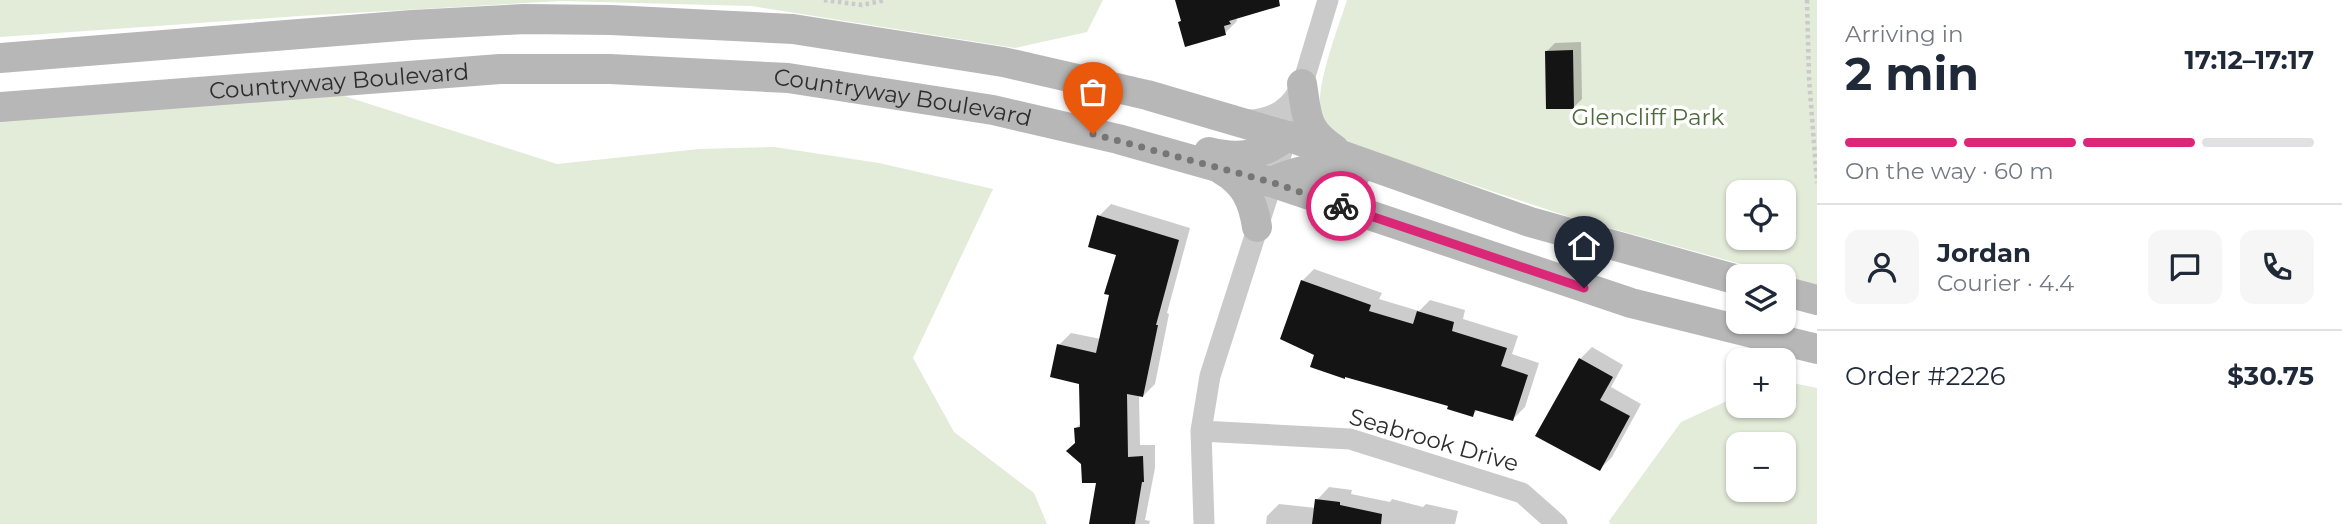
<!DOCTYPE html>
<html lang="en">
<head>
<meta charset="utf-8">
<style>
	:root { --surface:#fff; --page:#f6f6f7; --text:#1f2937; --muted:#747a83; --line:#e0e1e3; --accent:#db2777 }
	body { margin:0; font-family:Montserrat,sans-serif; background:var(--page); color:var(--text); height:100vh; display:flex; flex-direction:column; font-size:26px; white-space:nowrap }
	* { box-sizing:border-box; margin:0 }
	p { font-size:23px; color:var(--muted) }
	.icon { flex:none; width:38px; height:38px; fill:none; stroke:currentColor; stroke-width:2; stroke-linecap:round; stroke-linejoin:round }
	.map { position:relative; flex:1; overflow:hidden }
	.sheet { display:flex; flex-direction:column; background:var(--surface); width:525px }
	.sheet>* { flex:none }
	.tools { position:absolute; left:1726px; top:180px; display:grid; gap:14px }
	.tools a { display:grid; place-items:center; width:70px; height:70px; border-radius:14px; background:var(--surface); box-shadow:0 2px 5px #0004; font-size:35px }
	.pin { position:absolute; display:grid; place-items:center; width:60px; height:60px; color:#fff; margin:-72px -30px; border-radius:50% 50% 50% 0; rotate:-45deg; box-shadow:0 0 7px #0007 }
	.pin .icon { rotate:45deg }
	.courier { position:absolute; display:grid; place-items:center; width:70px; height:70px; margin:-35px; border:5px solid #db2777; border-radius:50%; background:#fff; color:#222; box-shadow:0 2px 9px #0007 }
	.summary em { font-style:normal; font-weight:700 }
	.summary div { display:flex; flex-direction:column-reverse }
	.summary { display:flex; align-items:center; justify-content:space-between; height:119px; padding:0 28px }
	h1 { font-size:46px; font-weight:700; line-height:52px }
	.bar { display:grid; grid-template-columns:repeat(4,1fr); gap:10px 7px; align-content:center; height:84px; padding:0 28px }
	.bar i { height:9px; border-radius:5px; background:var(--line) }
	.bar .current { background:var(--accent) }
	.bar p { grid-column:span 4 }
	.line { display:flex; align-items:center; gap:18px; padding:0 28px; border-top:2px solid var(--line) }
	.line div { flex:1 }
	.round { display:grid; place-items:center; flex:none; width:74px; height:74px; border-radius:14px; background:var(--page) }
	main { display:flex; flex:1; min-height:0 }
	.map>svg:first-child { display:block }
	.green { fill:#e3ebd9; fill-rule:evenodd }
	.shadow { fill:#0003 }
	.building { fill:#141414 }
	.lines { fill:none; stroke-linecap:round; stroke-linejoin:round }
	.path { stroke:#cacaca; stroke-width:4.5; stroke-dasharray:3.5 3.5; stroke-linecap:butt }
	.street { stroke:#cacaca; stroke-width:21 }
	.secondary { stroke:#b7b7b7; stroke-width:30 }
	.done { stroke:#767676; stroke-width:7; stroke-dasharray:0 12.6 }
	.route { stroke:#db2777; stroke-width:9 }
	.labels { text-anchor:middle; stroke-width:7; stroke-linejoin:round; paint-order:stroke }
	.street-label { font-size:23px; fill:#2d2d2d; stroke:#fff }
	.park-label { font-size:23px; fill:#4e6a39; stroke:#fff }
</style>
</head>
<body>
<main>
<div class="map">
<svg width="1817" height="524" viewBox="0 0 1817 524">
	<rect width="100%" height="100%" fill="#fff"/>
	<path class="green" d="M 0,0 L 1103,0 L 1087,32 L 1015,48 L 751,6 L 562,1 L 299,16 L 0,37 Z
		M 1347,0 L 1817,0 L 1817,285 L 1570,217 L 1338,140 C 1333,132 1325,125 1322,117 C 1312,93 1339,26 1347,0 ZM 1738,192 L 1783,192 L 1783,238 L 1738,238 Z
		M 338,94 L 557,164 L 699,149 L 774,147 L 879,163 L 993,189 L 913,358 L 954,432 L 1034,493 L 1047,524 L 0,524 L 0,121 Z
		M 1783,381 L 1817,388 L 1817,524 L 1610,524 L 1609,521 L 1681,422 L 1738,396 L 1738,406 L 1783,406 ZM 1783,444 L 1783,490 L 1738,490 L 1738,444 Z"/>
	<path class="shadow" d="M 1177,0 L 1274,0 L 1236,17 L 1237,21 L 1225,33 L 1183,20 Z
		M 1581,42 L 1582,99 L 1574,107 L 1547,51 L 1555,43 Z
		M 1111,204 L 1190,228 L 1167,313 L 1169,314 L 1155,384 L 1143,396 L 1139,395 L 1140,445 L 1155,445 L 1155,468 L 1145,520 L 1150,521 L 1149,524 L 1091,524 L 1098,481 L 1083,463 L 1076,443 L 1076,428 L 1082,422 L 1081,382 L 1059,345 L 1071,333 L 1101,339 L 1118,254 L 1099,216 Z
		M 1314,269 L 1382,293 L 1379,299 L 1419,311 L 1430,300 L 1465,310 L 1463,319 L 1518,336 L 1512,354 L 1539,363 L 1525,407 L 1513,419 L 1478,409 L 1473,415 L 1316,354 L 1302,281 Z
		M 1592,347 L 1623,365 L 1611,387 L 1641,404 L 1612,457 L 1600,469 L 1580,359 Z
		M 1329,487 L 1352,490 L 1351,494 L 1390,502 L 1392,499 L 1423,507 L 1426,504 L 1458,511 L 1455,524 L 1266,524 L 1267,516 L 1279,504 L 1316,508 L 1317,500 Z"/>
	<path class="building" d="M 1175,0 L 1279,0 L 1280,6 L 1229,21 L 1231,24 L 1224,26 L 1226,35 L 1185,47 L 1178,22 L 1181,21 Z
		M 1573,50 L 1574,109 L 1546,109 L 1545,51 Z
		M 1097,215 L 1179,240 L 1156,325 L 1158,325 L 1143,397 L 1127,394 L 1128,457 L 1143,456 L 1144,482 L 1142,482 L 1135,524 L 1089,524 L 1096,483 L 1082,483 L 1081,464 L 1066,451 L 1075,443 L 1074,428 L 1080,427 L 1079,384 L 1050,377 L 1057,344 L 1096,353 L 1109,295 L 1104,294 L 1116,255 L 1088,247 Z
		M 1301,280 L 1371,305 L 1369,311 L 1413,324 L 1417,311 L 1454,322 L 1452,331 L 1507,348 L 1501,366 L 1528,375 L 1513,421 L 1475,410 L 1473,417 L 1447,409 L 1448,406 L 1345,377 L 1345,379 L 1310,367 L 1314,355 L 1280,339 Z
		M 1579,358 L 1613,377 L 1600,400 L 1630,416 L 1600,471 L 1535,436 Z
		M 1315,499 L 1340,502 L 1340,505 L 1382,514 L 1381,524 L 1312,524 Z"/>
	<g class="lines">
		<path class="path" d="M 824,0 L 862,5 L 886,0
			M 1807,0 L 1809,78 L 1817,183"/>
		<path class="street" d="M 1243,120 C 1266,121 1286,113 1298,92
			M 1201,431 L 1350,439 L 1522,493 L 1557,524
			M 1204,524 L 1201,431 L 1210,376 L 1287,136 L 1328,0"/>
		<g class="secondary">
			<path d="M 0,58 L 412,25 L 524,19 L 611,20 L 793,29 L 1003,62 L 1147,95 L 1287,136 L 1530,222 L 1738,280"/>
			<path d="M 1302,84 C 1307,116 1305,130 1334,149"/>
			<path id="s1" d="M 0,107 L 500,69 L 610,69 L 788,78 L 993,110 L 1118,139 L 1271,182 L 1631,303 L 1817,349"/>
			<path d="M 1209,152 C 1240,160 1263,155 1287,136"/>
			<path d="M 1222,170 C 1245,183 1253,201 1257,227"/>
			<path d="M 1271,182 C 1303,168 1322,165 1355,175"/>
			<path d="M 1783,291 L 1817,300"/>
		</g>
	</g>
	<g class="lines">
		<path class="done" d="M 1093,134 L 1271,182 L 1341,206"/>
		<path class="route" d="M 1341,206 L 1584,288"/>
	</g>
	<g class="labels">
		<g class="street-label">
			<text dy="8" stroke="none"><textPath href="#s1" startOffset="340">Countryway Boulevard</textPath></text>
			<text dy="8" stroke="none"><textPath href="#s1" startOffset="906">Countryway Boulevard</textPath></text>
			<text transform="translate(1434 440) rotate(16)" y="8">Seabrook Drive</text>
		</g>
		<g class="park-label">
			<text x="1648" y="125">Glencliff Park</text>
		</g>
	</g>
</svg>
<div class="tools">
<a><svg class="icon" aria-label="locate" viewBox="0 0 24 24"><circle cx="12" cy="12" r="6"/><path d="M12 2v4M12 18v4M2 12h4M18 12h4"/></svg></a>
<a><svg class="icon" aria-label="layers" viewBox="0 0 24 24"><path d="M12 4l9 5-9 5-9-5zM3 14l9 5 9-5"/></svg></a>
<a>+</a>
<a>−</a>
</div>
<div class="pin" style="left:1093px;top:134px;background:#ea580c"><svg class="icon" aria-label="bag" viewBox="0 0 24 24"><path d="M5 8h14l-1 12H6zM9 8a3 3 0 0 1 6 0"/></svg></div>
<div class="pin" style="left:1584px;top:288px;background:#1f2937"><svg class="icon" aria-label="home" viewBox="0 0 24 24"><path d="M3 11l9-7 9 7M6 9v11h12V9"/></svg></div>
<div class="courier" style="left:1341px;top:206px"><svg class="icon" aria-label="bike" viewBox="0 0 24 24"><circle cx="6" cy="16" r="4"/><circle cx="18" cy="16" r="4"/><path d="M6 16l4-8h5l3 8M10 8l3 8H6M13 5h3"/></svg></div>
</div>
<section class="sheet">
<div class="summary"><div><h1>2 min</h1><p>Arriving in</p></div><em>17:12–17:17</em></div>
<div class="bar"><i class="current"></i><i class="current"></i><i class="current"></i><i></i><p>On the way · 60 m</p></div>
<div class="line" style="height:126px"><a class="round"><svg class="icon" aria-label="person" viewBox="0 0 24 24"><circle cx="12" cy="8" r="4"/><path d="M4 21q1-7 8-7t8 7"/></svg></a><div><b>Jordan</b><p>Courier · 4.4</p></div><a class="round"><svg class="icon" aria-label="chat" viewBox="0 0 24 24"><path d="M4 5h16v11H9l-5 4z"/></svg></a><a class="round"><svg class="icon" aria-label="phone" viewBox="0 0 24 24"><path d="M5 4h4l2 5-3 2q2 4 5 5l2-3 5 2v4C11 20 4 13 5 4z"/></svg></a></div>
<div class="line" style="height:91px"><div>Order #2226</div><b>$30.75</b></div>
</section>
</main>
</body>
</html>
